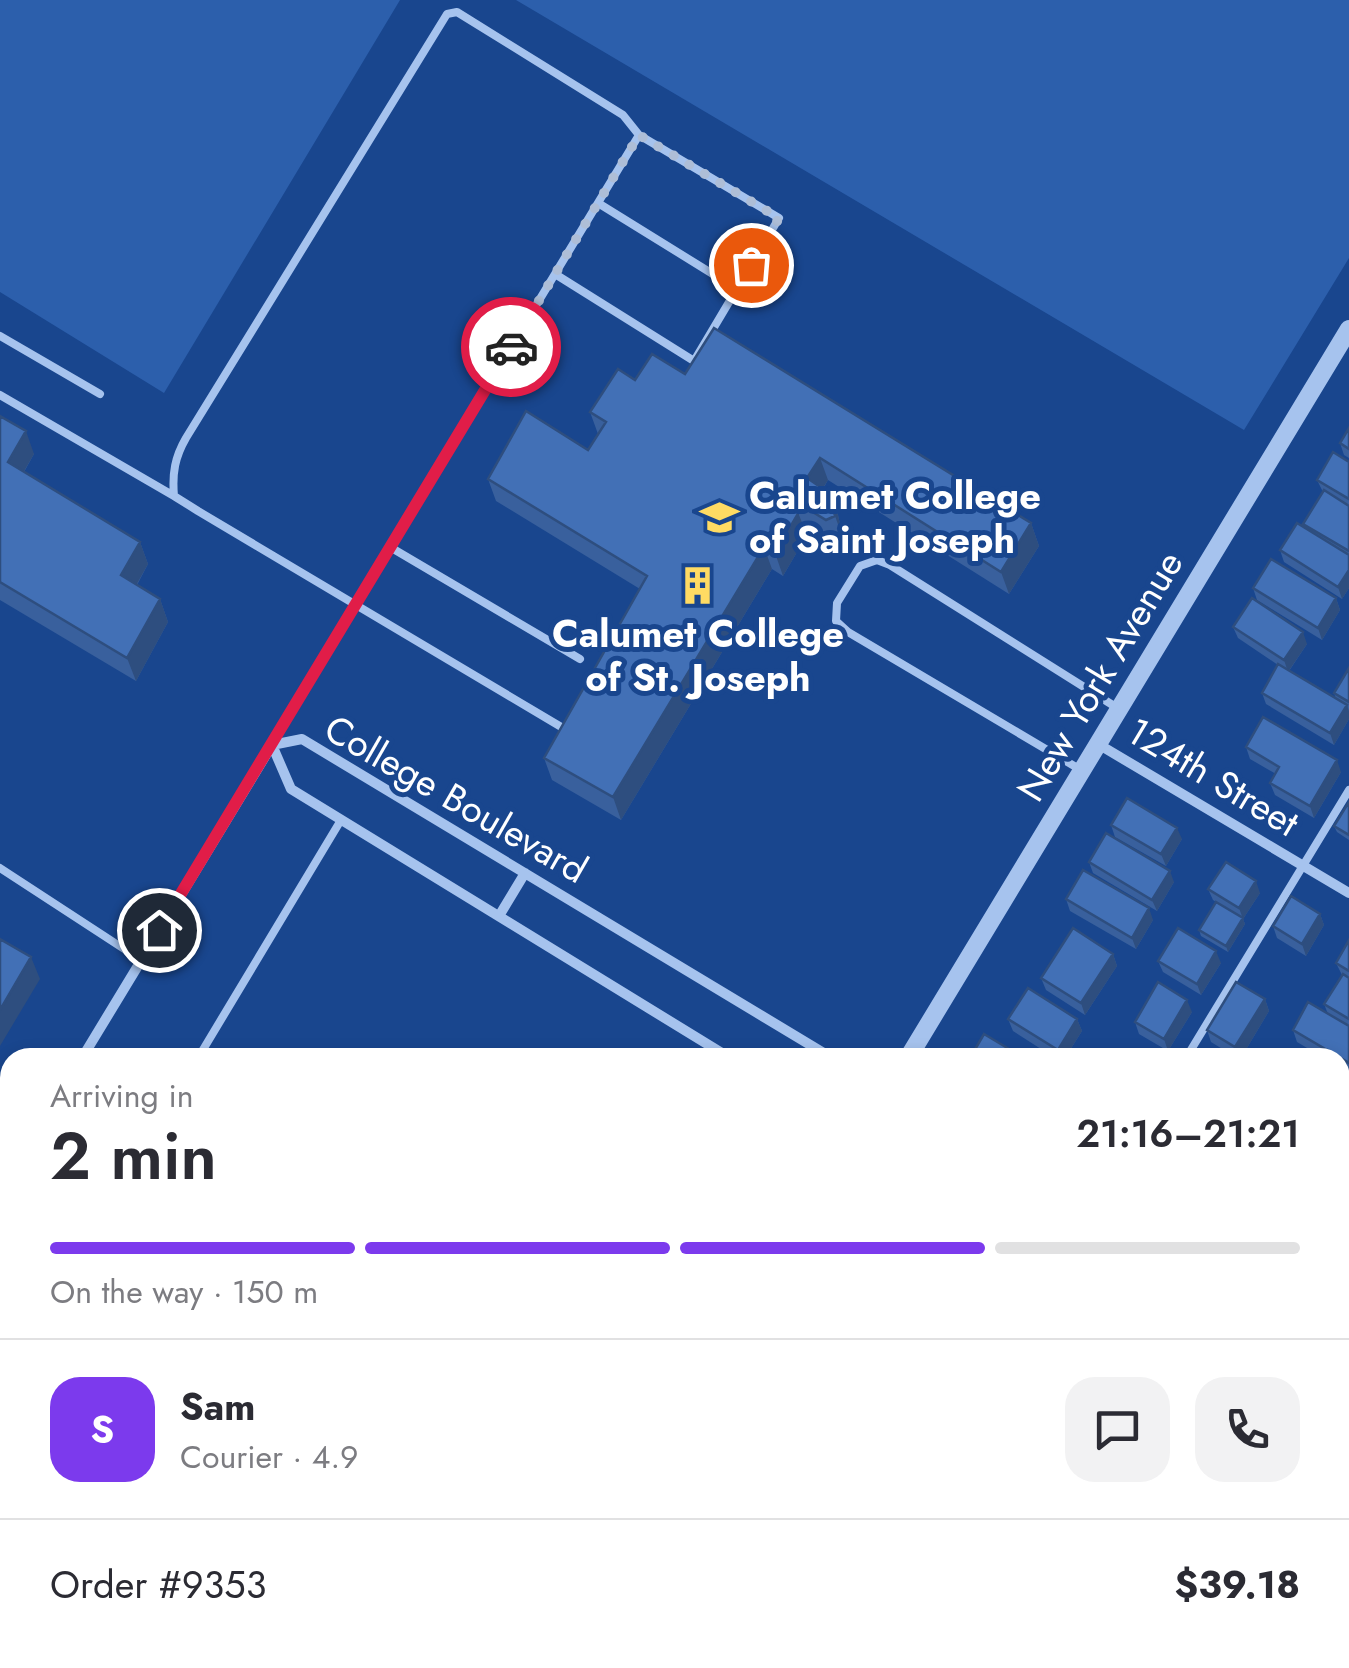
<!DOCTYPE html>
<html lang="en">
<head>
<meta charset="utf-8">
<style>
	:root { --surface:#fff; --page:#f2f2f3; --text:#2b2b33; --muted:#7c7c81; --line:#e1e1e2; --accent:#7c3aed }
	body { margin:0; font-family:Jost,sans-serif; background:var(--page); color:var(--text); height:100vh; display:flex; flex-direction:column; font-size:38px; white-space:nowrap }
	* { box-sizing:border-box; margin:0 }
	p { font-size:32px; color:var(--muted) }
	.icon { flex:none; width:55px; height:55px; fill:none; stroke:currentColor; stroke-width:2; stroke-linecap:round; stroke-linejoin:round }
	.map { position:relative; flex:1; overflow:hidden }
	.sheet { position:absolute; left:0px; top:1048px; width:1350px; height:622px; display:flex; flex-direction:column; background:var(--surface); border-radius:30px 30px 0 0; box-shadow:0 5px 15px #0003 }
	.sheet>* { flex:none }
	.pin { position:absolute; display:grid; place-items:center; width:85px; height:85px; color:#fff; margin:-42px; border:5px solid #fff; border-radius:50%; box-shadow:0 2px 10px #0007 }
	.courier { position:absolute; display:grid; place-items:center; width:100px; height:100px; margin:-50px; border:8px solid #e11d48; border-radius:50%; background:#fff; color:#222; box-shadow:0 2px 12px #0007 }
	.overview em { font-style:normal; font-weight:600 }
	.overview div { display:flex; flex-direction:column-reverse }
	.overview { display:flex; align-items:center; justify-content:space-between; height:170px; padding:0 50px }
	h1 { font-size:65px; font-weight:600; line-height:75px }
	.bar { display:grid; grid-template-columns:repeat(4,1fr); gap:15px 10px; align-content:center; height:120px; padding:0 50px }
	.bar i { height:12px; border-radius:8px; background:var(--line) }
	.bar .selected { background:var(--accent) }
	.bar p { grid-column:span 4 }
	.line { display:flex; align-items:center; gap:25px; padding:0 50px; border-top:2px solid var(--line) }
	.line div { flex:1 }
	.round { display:grid; place-items:center; flex:none; width:105px; height:105px; border-radius:30px; background:var(--page) }
	.map>svg:first-child { display:block }
	.green { fill:#2c5fac }
	.lines { fill:none; stroke-linecap:round; stroke-linejoin:round }
	.service { stroke:#a6c3ee; stroke-width:8 }
	.minor { stroke:#a6c3ee; stroke-width:10 }
	.tertiary { stroke:#a6c3ee; stroke-width:18 }
	.wall { fill:#39609d }
	.shaded-wall { fill:#2e4e7f }
	.building { fill:#4270b6; stroke:#2e4e7f; stroke-width:2.5 }
	.done { stroke:#aebed7; stroke-width:10; stroke-dasharray:0 18 }
	.route { stroke:#e11d48; stroke-width:12 }
	.labels { text-anchor:middle; stroke-width:10; stroke-linejoin:round; paint-order:stroke }
	.poi-label { font-size:38px; font-weight:bold; fill:#fff; stroke:#19468e; text-anchor:start }
	.street-label { font-size:38px; fill:#fff; stroke:#19468e }
</style>
</head>
<body>
<div class="map">
<svg width="1349" height="1668" viewBox="0 0 1349 1668">
	<rect width="100%" height="100%" fill="#19468e"/>
	<path class="green" d="M 0,0 L 400,0 L 164,393 L 0,292 Z
		M 516,0 L 1349,0 L 1349,258 L 1244,430 Z"/>
	<g class="lines">
		<path class="service" d="M 598,203 L 737,289
			M 555,274 L 694,361 L 779,218 L 639,135
			M 0,336 L 100,394
			M 0,395 L 174,496
			M 390,547 L 580,659
			M 272,745 L 390,547 L 639,135 L 623,115 L 457,12 L 447,14 L 186,438 C 175,457 172,473 174,496 L 198,511 L 568,731
			M 1081,770 L 848,632 L 836,621 L 837,603 L 860,566 L 877,560 L 890,565 L 1119,709
			M 0,868 L 141,960
			M 198,1058 L 341,820
			M 1186,1058 L 1349,790
			M 411,1668 L 417,1660
			M 816,1668 L 820,1660"/>
		<path class="minor" d="M 1098,744 L 1349,893
			M 272,745 L 302,739 L 832,1058
			M 272,745 L 291,789 L 730,1058
			M 499,916 L 525,873
			M 82,1058 L 272,745
			M 0,1191 L 10,1175
			M 1340,1249 L 1349,1234
			M 1087,1668 L 1092,1660"/>
		<path class="tertiary" d="M 908,1058 L 1349,329
			M 538,1668 L 543,1660"/>
	</g>
	<path class="wall" d="M 685,374 L 1031,523 L 1039,546 L 1009,594 L 828,480 L 823,489 L 829,493 L 838,515 L 843,538 L 834,542 L 803,523 L 807,535 L 783,576 L 772,569 L 621,820 L 552,780 L 544,758 L 640,589 L 496,501 L 488,479 L 588,450 L 598,434 L 590,412 L 635,380 Z
		M 0,416 L 34,454 L 24,472 L 140,542 L 148,564 L 137,585 L 160,599 L 168,622 L 136,681 L 0,600 Z
		M 1349,428 L 1349,458 L 1344,455 L 1340,443 Z
		M 1349,462 L 1349,588 L 1342,599 L 1284,562 L 1280,550 L 1305,527 L 1303,524 L 1323,492 L 1317,480 Z
		M 1253,588 L 1336,598 L 1340,610 L 1322,640 L 1257,600 Z
		M 1233,627 L 1307,644 L 1289,671 L 1336,699 L 1334,693 L 1349,668 L 1349,719 L 1334,745 L 1266,704 L 1262,693 L 1278,665 L 1238,638 Z
		M 1246,747 L 1341,772 L 1314,818 L 1275,795 L 1270,783 L 1276,774 L 1250,759 Z
		M 1349,802 L 1349,840 L 1337,832 L 1334,826 Z
		M 1111,825 L 1182,839 L 1166,866 L 1115,837 Z
		M 1089,862 L 1174,882 L 1157,911 L 1093,873 Z
		M 1208,889 L 1260,893 L 1243,919 L 1245,924 L 1228,952 L 1201,936 L 1199,930 L 1216,902 L 1213,900 Z
		M 1066,899 L 1153,920 L 1136,949 L 1070,911 Z
		M 1320,914 L 1324,925 L 1306,956 L 1277,938 L 1273,926 Z
		M 1349,940 L 1349,1072 L 1340,1067 L 1340,1058 L 1324,1058 L 1297,1042 L 1293,1030 L 1328,1014 L 1324,1004 L 1342,975 L 1336,963 Z
		M 1113,954 L 1117,966 L 1085,1015 L 1046,990 L 1041,978 Z
		M 1158,961 L 1221,963 L 1201,995 L 1163,972 Z
		M 1265,999 L 1269,1011 L 1241,1058 L 1237,1058 L 1211,1042 L 1207,1030 Z
		M 1192,1012 L 1168,1051 L 1139,1034 L 1135,1022 Z
		M 1008,1019 L 1077,1019 L 1082,1031 L 1065,1058 L 1055,1058 L 1013,1031 Z
		M 1340,1346 L 1349,1352 L 1349,1448 L 1340,1443 Z
		M 1349,1539 L 1349,1647 L 1340,1642 L 1340,1543 Z
		M 679,1660 L 700,1660 L 695,1668 L 692,1668 Z
		M 770,1660 L 792,1660 L 787,1668 L 783,1668 Z
		M 827,1660 L 877,1660 L 872,1668 L 830,1668 Z
		M 907,1660 L 972,1660 L 986,1668 L 905,1668 L 909,1665 Z
		M 983,1660 L 1020,1660 L 1015,1668 L 997,1668 Z"/>
	<path class="shaded-wall" d="M 26,431 L 34,454 L 16,485 L 8,462 Z
		M 820,458 L 828,480 L 815,501 L 807,478 Z
		M 829,493 L 838,515 L 843,538 L 835,516 Z
		M 793,500 L 807,535 L 783,576 L 775,553 Z
		M 1031,523 L 1039,546 L 1009,594 L 1001,572 Z
		M 140,542 L 148,564 L 129,598 L 121,575 Z
		M 764,547 L 772,569 L 621,820 L 613,797 Z
		M 1349,570 L 1349,588 L 1342,599 L 1338,587 Z
		M 1336,598 L 1340,610 L 1322,640 L 1318,628 Z
		M 160,599 L 168,622 L 136,681 L 127,658 Z
		M 1303,632 L 1307,644 L 1288,672 L 1284,660 Z
		M 1347,705 L 1349,711 L 1349,719 L 1334,745 L 1330,733 Z
		M 1337,760 L 1341,772 L 1314,818 L 1310,806 Z
		M 1177,828 L 1182,839 L 1166,866 L 1161,854 Z
		M 1170,871 L 1174,882 L 1157,911 L 1152,900 Z
		M 1256,881 L 1260,893 L 1243,919 L 1245,924 L 1228,952 L 1226,946 L 1243,919 L 1239,908 Z
		M 1149,908 L 1153,920 L 1136,949 L 1132,938 Z
		M 1320,914 L 1324,925 L 1306,956 L 1302,944 Z
		M 1216,951 L 1221,963 L 1201,995 L 1197,984 Z
		M 1113,954 L 1117,966 L 1085,1015 L 1081,1003 Z
		M 31,957 L 40,979 L 0,1046 L 0,1010 Z
		M 1265,999 L 1269,1011 L 1241,1058 L 1239,1058 L 1235,1047 Z
		M 1187,1000 L 1192,1012 L 1168,1051 L 1164,1039 Z
		M 1077,1019 L 1082,1031 L 1065,1058 L 1061,1058 L 1058,1050 Z
		M 1345,1088 L 1349,1100 L 1340,1114 L 1340,1095 Z
		M 691,1660 L 700,1660 L 695,1668 L 694,1668 Z
		M 783,1660 L 792,1660 L 787,1668 L 786,1668 Z
		M 865,1660 L 877,1660 L 872,1668 L 861,1668 Z
		M 1008,1660 L 1020,1660 L 1015,1668 L 1007,1668 L 1006,1664 Z"/>
	<path class="building" d="M 714,328 L 1031,523 L 1001,572 L 820,458 L 807,478 L 829,493 L 835,516 L 826,520 L 793,500 L 790,507 L 799,512 L 775,553 L 764,547 L 613,797 L 544,758 L 647,576 L 488,479 L 526,411 L 588,450 L 606,422 L 590,412 L 618,369 L 635,380 L 652,354 L 685,374 Z
		M 0,416 L 26,431 L 8,462 L 140,542 L 121,575 L 160,599 L 127,658 L 0,582 Z
		M 1349,428 L 1349,449 L 1340,443 Z
		M 1333,452 L 1349,462 L 1349,499 L 1317,480 Z
		M 1324,490 L 1349,506 L 1349,551 L 1303,524 Z
		M 1297,523 L 1349,555 L 1349,570 L 1338,587 L 1280,550 Z
		M 1271,559 L 1336,598 L 1318,628 L 1253,588 Z
		M 1252,598 L 1303,632 L 1284,660 L 1233,627 Z
		M 1278,664 L 1347,705 L 1330,733 L 1262,693 Z
		M 1349,668 L 1349,702 L 1334,693 Z
		M 1263,717 L 1337,760 L 1310,806 L 1270,783 L 1279,767 L 1246,747 Z
		M 1127,798 L 1177,828 L 1161,854 L 1111,825 Z
		M 1349,802 L 1349,835 L 1334,826 Z
		M 1106,833 L 1170,871 L 1152,900 L 1089,862 Z
		M 1226,862 L 1256,881 L 1239,908 L 1208,889 Z
		M 1083,870 L 1149,908 L 1132,938 L 1066,899 Z
		M 1291,896 L 1320,914 L 1302,944 L 1273,926 Z
		M 1216,902 L 1243,918 L 1226,946 L 1199,930 Z
		M 1073,928 L 1113,954 L 1081,1003 L 1041,978 Z
		M 1178,928 L 1216,951 L 1197,984 L 1158,961 Z
		M 0,939 L 31,957 L 0,1010 Z
		M 1349,940 L 1349,971 L 1336,963 Z
		M 1343,974 L 1349,978 L 1349,1019 L 1324,1004 Z
		M 1158,982 L 1187,1000 L 1164,1039 L 1135,1022 Z
		M 1236,982 L 1265,999 L 1235,1047 L 1207,1030 Z
		M 1028,988 L 1077,1019 L 1058,1050 L 1008,1019 Z
		M 1308,1002 L 1349,1026 L 1349,1063 L 1293,1030 Z
		M 984,1034 L 1024,1058 L 970,1058 Z
		M 1340,1346 L 1349,1352 L 1349,1392 L 1340,1387 Z
		M 1340,1395 L 1349,1400 L 1349,1439 L 1340,1433 Z
		M 1344,1536 L 1349,1539 L 1349,1574 L 1340,1569 L 1340,1543 Z
		M 1340,1572 L 1349,1577 L 1349,1629 L 1345,1636 L 1340,1633 Z
		M 611,1660 L 673,1660 L 685,1668 L 621,1668 L 610,1661 Z
		M 830,1660 L 865,1660 L 861,1668 L 843,1668 Z
		M 909,1660 L 972,1660 L 986,1668 L 922,1668 Z
		M 1269,1660 L 1329,1660 L 1330,1661 L 1325,1668 L 1264,1668 Z"/>
	<g class="lines">
		<path class="done" d="M 511,347 L 639,135 L 779,218 L 751,265"/>
		<path class="route" d="M 159,930 L 511,347"/>
	</g>
	<defs>
		<symbol id="university-bare" viewBox="-9 -9 18 18"><path d="M0-5L7-2L0 1L-7-2ZM-4 1L0 2.5L4 1V4Q0 6-4 4Z" fill="#ffdb63" stroke="#19468e" stroke-width="2.5" paint-order="stroke"/></symbol>
		<symbol id="building-bare" viewBox="-9 -9 18 18"><path d="M-4-6H4V6H1V3H-1V6H-4ZM-2.5-4.3h1.7v1.8h-1.7ZM.8-4.3h1.7v1.8H.8ZM-2.5-1h1.7V.8h-1.7ZM.8-1h1.7V.8H.8Z" fill="#ffdb63" stroke="#19468e" stroke-width="2.5" paint-order="stroke"/></symbol>
	</defs>
	<g fill-rule="evenodd">
		<use href="#university-bare" x="692" y="490" width="55" height="55"/>
		<use href="#building-bare" x="670" y="558" width="55" height="55"/>
	</g>
	<g class="labels">
		<g class="poi-label">
			<text x="749" y="509">Calumet College<tspan x="749" dy="44">of Saint Joseph</tspan></text>
			<text x="698" y="647" text-anchor="middle">Calumet College<tspan x="698" dy="44">of St. Joseph</tspan></text>
		</g>
		<g class="street-label">
			<text transform="translate(1100 676) rotate(-59)" y="13">New York Avenue</text>
			<text transform="translate(1213 777) rotate(31)" y="13">124th Street</text>
			<text transform="translate(456 799) rotate(30)" y="13">College Boulevard</text>
		</g>
	</g>
</svg>
<div class="pin" style="left:751px;top:265px;background:#ea580c"><svg class="icon" aria-label="bag" viewBox="0 0 24 24"><path d="M5 8h14l-1 12H6zM9 8a3 3 0 0 1 6 0"/></svg></div>
<div class="pin" style="left:159px;top:930px;background:#1f2937"><svg class="icon" aria-label="home" viewBox="0 0 24 24"><path d="M3 11l9-7 9 7M6 9v11h12V9"/></svg></div>
<div class="courier" style="left:511px;top:347px"><svg class="icon" aria-label="car" viewBox="0 0 24 24"><path d="M5 17H2v-5l4-1 3-4h7l3 4 3 1v5h-3M9 17h6M6 11h13"/><circle cx="7" cy="17" r="2"/><circle cx="17" cy="17" r="2"/></svg></div>
<section class="sheet">
<div class="overview"><div><h1>2 min</h1><p>Arriving in</p></div><em>21:16–21:21</em></div>
<div class="bar"><i class="selected"></i><i class="selected"></i><i class="selected"></i><i></i><p>On the way · 150 m</p></div>
<div class="line" style="height:180px"><b class="round" style="background:var(--accent);color:#fff">S</b><div><b>Sam</b><p>Courier · 4.9</p></div><a class="round"><svg class="icon" aria-label="chat" viewBox="0 0 24 24"><path d="M4 5h16v11H9l-5 4z"/></svg></a><a class="round"><svg class="icon" aria-label="phone" viewBox="0 0 24 24"><path d="M5 4h4l2 5-3 2q2 4 5 5l2-3 5 2v4C11 20 4 13 5 4z"/></svg></a></div>
<div class="line" style="height:130px"><div>Order #9353</div><b>$39.18</b></div>
</section>
</div>
</body>
</html>
